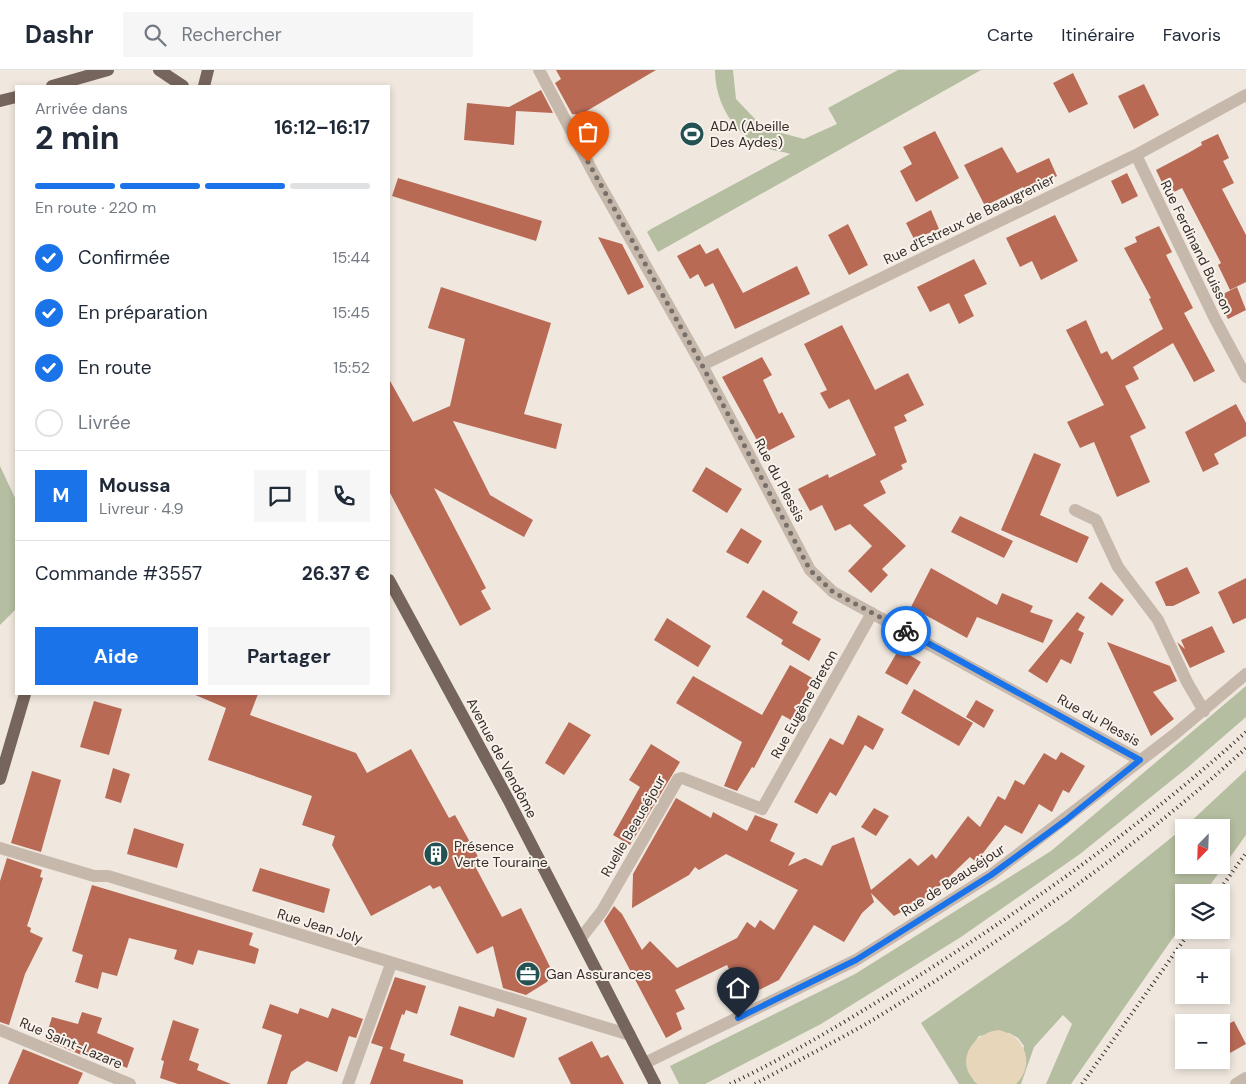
<!DOCTYPE html>
<html lang="fr">
<head>
<meta charset="utf-8">
<style>
	:root { --surface:#fff; --page:#f6f6f7; --text:#1f2937; --muted:#747a83; --line:#e0e1e3; --accent:#1a73e8 }
	body { margin:0; font-family:"DM Sans",sans-serif; background:var(--page); color:var(--text); height:100vh; display:flex; flex-direction:column; font-size:19px; white-space:nowrap }
	* { box-sizing:border-box; margin:0 }
	p { font-size:16px; color:var(--muted) }
	.icon { flex:none; width:28px; height:28px; fill:none; stroke:currentColor; stroke-width:2; stroke-linecap:round; stroke-linejoin:round }
	.map { position:relative; flex:1; overflow:hidden }
	.panel { position:absolute; left:15px; top:15px; width:375px; height:610px; display:flex; flex-direction:column; background:var(--surface); border-radius:0px; box-shadow:0 2px 8px #0003 }
	.panel>* { flex:none }
	.needle { width:32px; rotate:203deg }
	.controls { position:absolute; left:1175px; top:749px; display:grid; gap:10px }
	.controls a { display:grid; place-items:center; width:55px; height:55px; border-radius:0px; background:var(--surface); box-shadow:0 2px 8px #0003; font-size:25px }
	.pin { position:absolute; display:grid; place-items:center; width:42px; height:42px; color:#fff; margin:-51px -21px; border-radius:50% 50% 50% 0; rotate:-45deg; box-shadow:0 0 5px #0007 }
	.pin .icon { rotate:45deg }
	.courier { position:absolute; display:grid; place-items:center; width:50px; height:50px; margin:-25px; border:4px solid #1a73e8; border-radius:50%; background:#fff; color:#222; box-shadow:0 1px 6px #0007 }
	.headline em { font-style:normal; font-weight:700 }
	.headline div { display:flex; flex-direction:column-reverse }
	.headline { display:flex; align-items:center; justify-content:space-between; height:85px; padding:0 20px }
	h1 { font-size:32px; font-weight:700; line-height:38px }
	.bar { display:grid; grid-template-columns:repeat(4,1fr); gap:8px 5px; align-content:center; height:60px; padding:0 20px }
	.bar i { height:6px; border-radius:4px; background:var(--line) }
	.bar .active { background:var(--accent) }
	.bar p { grid-column:span 4 }
	.line { display:flex; align-items:center; gap:12px; padding:0 20px; border-top:1px solid var(--line) }
	.line div { flex:1 }
	.round { display:grid; place-items:center; flex:none; width:52px; height:52px; border-radius:0px; background:var(--page) }
	ol { padding:0 20px; list-style:none }
	li { display:flex; align-items:center; gap:15px; height:55px }
	li p { margin-inline-start:auto }
	li .icon { padding:5px; border-radius:50%; background:var(--accent); color:#fff; stroke-width:4 }
	li:last-child { color:var(--muted) }
	li i { width:28px; height:28px; border:2px solid var(--line); border-radius:50% }
	.cta { display:flex; gap:10px; margin-top:auto; padding:10px 20px }
	.cta a { flex:1; height:58px; border-radius:0px; background:var(--accent); color:#fff; font-size:20px; font-weight:700; line-height:58px; text-align:center }
	.cta a+a { background:var(--page); color:var(--text) }
	header { display:flex; align-items:center; gap:30px; box-sizing:border-box; height:70px; padding:0 25px; background:var(--surface); border-bottom:1px solid var(--line) }
	header strong { font-size:24px }
	nav { display:flex; gap:28px; margin-inline-start:auto; font-size:18px }
	.search { width:350px; height:45px; background:var(--page); display:flex; align-items:center; gap:12px; box-sizing:border-box; padding:0 18px; border-radius:0px; color:var(--muted); font-size:19px }
	.map>svg:first-child { display:block }
	.green { fill:#b5bea1; fill-rule:evenodd }
	.sand { fill:#e7d6ba }
	.building { fill:#b86a55 }
	.lines { fill:none; stroke-linecap:round; stroke-linejoin:round }
	.minor { stroke:#c7b8ac; stroke-width:12 }
	.major { stroke:#76655d; stroke-width:12 }
	.rail { stroke:#362e2a; stroke-width:4; stroke-dasharray:1 4; stroke-linecap:butt }
	.done { stroke:#776f69; stroke-width:5; stroke-dasharray:0 9 }
	.route { stroke:#1a73e8; stroke-width:6 }
	.labels { text-anchor:middle; stroke-width:4; stroke-linejoin:round; paint-order:stroke }
	.poi-label { font-size:14px; fill:#362e2a; stroke:#f8f2eb; text-anchor:start }
	.street-label { font-size:14px; fill:#362e2a; stroke:#f8f2eb }
</style>
</head>
<body>
<header>
<strong>Dashr</strong>
<div class="search"><svg class="icon" aria-label="search" viewBox="0 0 24 24"><circle cx="10" cy="10" r="6"/><path d="M15 15l6 6"/></svg>Rechercher</div>
<nav><a>Carte</a><a>Itinéraire</a><a>Favoris</a></nav>
</header>
<div class="map">
<svg width="1246" height="1014" viewBox="0 0 1246 1014">
	<rect width="100%" height="100%" fill="#f0e8df"/>
	<path class="green" d="M 715,0 L 733,0 L 736,29 L 755,49 L 774,61 L 804,69 L 837,54 L 828,38 L 898,0 L 981,0 L 658,182 L 647,162 L 651,159 L 790,84 C 782,81 772,81 764,77 C 733,64 715,32 715,0 Z
		M 0,396 L 16,430 L 16,539 L 0,555 Z
		M 1246,616 L 1246,647 L 1187,698 L 1080,784 L 961,867 L 821,954 L 705,1014 L 679,1014 L 670,996 L 855,904 L 1051,781 Z
		M 1246,700 L 1246,765 L 1205,822 L 1184,822 L 1184,852 L 1071,1014 L 1046,1014 L 1072,954 L 1063,945 L 1034,977 L 1021,1014 L 1016,1014 L 1024,976 L 1018,968 L 1009,963 L 979,966 L 968,982 L 974,1011 L 978,1014 L 959,1014 L 921,953 L 1068,851 L 1187,755 ZM 1184,758 L 1221,758 L 1221,795 L 1184,795 Z"/>
	<path class="sand" d="M 999,960 C 1025,966 1036,994 1016,1014 L 978,1014 C 953,994 971,963 999,960 Z"/>
	<path class="building" d="M 556,0 L 656,0 L 580,45 L 572,44 L 555,13 L 561,9 Z
		M 1073,3 L 1088,34 L 1069,43 L 1053,13 Z
		M 1144,14 L 1159,45 L 1134,59 L 1118,26 Z
		M 541,20 L 553,43 L 516,41 L 514,75 L 464,70 L 467,33 L 509,37 Z
		M 935,61 L 959,108 L 916,132 L 900,101 L 912,94 L 903,77 Z
		M 1218,64 L 1229,88 L 1223,91 L 1234,113 L 1222,119 L 1246,165 L 1246,212 L 1230,220 L 1218,195 L 1221,193 L 1182,118 L 1168,125 L 1156,100 L 1190,82 L 1202,75 L 1201,72 Z
		M 1002,77 L 1017,103 L 1049,88 L 1057,106 L 1026,123 L 1023,117 L 985,136 L 964,95 Z
		M 1127,103 L 1138,126 L 1122,134 L 1111,111 Z
		M 398,108 L 542,151 L 536,171 L 392,126 Z
		M 931,140 L 939,159 L 914,169 L 906,153 Z
		M 1055,145 L 1078,191 L 1041,210 L 1032,191 L 1020,197 L 1006,168 Z
		M 848,154 L 868,195 L 849,205 L 828,165 Z
		M 1159,156 L 1172,182 L 1166,185 L 1193,238 L 1184,243 L 1215,301 L 1194,312 L 1173,273 L 1133,297 L 1139,309 L 1125,316 L 1146,358 L 1130,366 L 1150,412 L 1117,427 L 1094,372 L 1080,378 L 1067,352 L 1104,335 L 1066,260 L 1086,250 L 1101,284 L 1107,281 L 1112,290 L 1163,259 L 1149,229 L 1151,228 L 1124,178 L 1137,172 L 1135,167 Z
		M 598,167 L 622,174 L 644,217 L 628,225 Z
		M 700,174 L 706,184 L 718,178 L 743,223 L 797,196 L 810,224 L 735,259 L 713,213 L 705,217 L 698,204 L 690,209 L 677,186 Z
		M 974,189 L 987,214 L 964,225 L 974,246 L 959,254 L 949,233 L 930,242 L 917,217 Z
		M 441,217 L 551,253 L 524,344 L 562,354 L 556,379 L 453,351 L 490,425 L 533,450 L 524,467 L 434,418 L 486,518 L 481,521 L 491,539 L 460,556 L 389,421 L 389,309 L 413,352 L 450,336 L 465,269 L 428,258 Z
		M 1237,217 L 1246,240 L 1228,249 L 1217,227 Z
		M 842,255 L 875,320 L 908,303 L 924,335 L 904,345 L 907,351 L 894,357 L 907,392 L 901,395 L 903,399 L 880,411 L 886,423 L 863,435 L 906,476 L 882,499 L 888,505 L 871,523 L 848,501 L 872,476 L 850,454 L 835,461 L 822,435 L 810,441 L 798,419 L 828,404 L 829,408 L 876,385 L 849,329 L 829,339 L 820,323 L 827,320 L 804,274 Z
		M 762,287 L 772,305 L 763,310 L 779,344 L 782,342 L 795,367 L 764,383 L 722,307 Z
		M 1236,334 L 1246,353 L 1246,366 L 1214,384 L 1219,394 L 1203,402 L 1185,362 Z
		M 1034,383 L 1061,394 L 1040,445 L 1089,467 L 1077,493 L 1001,460 Z
		M 706,397 L 742,419 L 727,443 L 692,421 Z
		M 960,446 L 1013,471 L 1004,488 L 951,462 Z
		M 741,458 L 762,471 L 748,494 L 726,482 Z
		M 1187,497 L 1200,523 L 1173,536 L 1166,536 L 1155,512 Z
		M 931,498 L 997,535 L 1002,523 L 1033,536 L 1030,542 L 1053,550 L 1043,573 L 977,547 L 967,568 L 911,537 Z
		M 1246,508 L 1246,548 L 1233,554 L 1218,522 Z
		M 1101,512 L 1124,530 L 1112,546 L 1088,528 Z
		M 763,520 L 798,542 L 792,553 L 821,569 L 809,591 L 781,574 L 783,570 L 746,547 Z
		M 1077,542 L 1085,547 L 1078,560 L 1084,563 L 1071,594 L 1061,589 L 1047,613 L 1028,601 Z
		M 667,548 L 711,576 L 698,597 L 654,570 Z
		M 1212,556 L 1225,582 L 1190,598 L 1177,572 L 1185,579 L 1181,570 Z
		M 1107,572 L 1170,596 L 1177,611 L 1153,622 L 1174,649 L 1151,666 Z
		M 899,579 L 921,592 L 907,615 L 885,603 Z
		M 790,595 L 814,609 L 791,650 L 782,645 L 754,698 L 752,697 L 737,721 L 724,716 L 742,672 L 676,633 L 693,606 L 762,645 Z
		M 914,619 L 973,653 L 959,676 L 901,643 Z
		M 193,624 L 258,624 L 250,645 L 356,683 L 367,703 L 411,679 L 449,748 L 455,745 L 481,792 L 475,796 L 502,847 L 521,838 L 553,903 L 547,912 L 526,925 L 503,918 L 493,876 L 477,884 L 440,816 L 433,819 L 430,815 L 371,846 L 332,775 L 335,766 L 302,755 L 312,726 L 208,690 L 226,638 Z
		M 976,630 L 994,640 L 984,658 L 966,647 Z
		M 94,631 L 122,639 L 109,685 L 80,677 Z
		M 858,645 L 884,659 L 873,680 L 865,675 L 836,726 L 830,722 L 817,744 L 794,732 L 830,668 L 843,675 Z
		M 569,652 L 591,665 L 564,705 L 545,693 Z
		M 651,674 L 680,692 L 630,775 L 613,765 L 640,717 L 629,710 Z
		M 1061,682 L 1085,696 L 1069,723 L 1063,720 L 1052,742 L 1039,734 L 1022,764 L 1005,755 L 976,792 L 970,787 L 929,826 L 894,846 L 871,823 L 874,832 L 862,843 L 844,872 L 814,855 L 779,910 L 743,928 L 727,895 L 675,920 L 685,939 L 676,943 L 682,959 L 666,968 L 604,851 L 614,836 L 622,844 L 642,880 L 650,871 L 677,898 L 737,868 L 747,852 L 755,858 L 760,850 L 774,860 L 798,820 L 726,784 L 699,800 L 695,797 L 689,805 L 632,838 L 633,804 L 676,728 L 711,748 L 713,742 L 747,761 L 755,745 L 778,754 L 770,771 L 795,783 L 788,796 L 805,788 L 822,796 L 832,776 L 854,767 L 871,820 L 910,788 L 918,796 L 932,784 L 936,789 L 968,746 L 980,757 L 998,726 L 1005,730 L 1015,710 L 1024,715 L 1044,683 L 1056,690 Z
		M 113,698 L 130,704 L 121,733 L 105,728 Z
		M 32,701 L 61,710 L 41,782 L 11,773 Z
		M 874,738 L 889,746 L 876,766 L 861,757 Z
		M 134,758 L 184,774 L 177,798 L 127,784 Z
		M 7,788 L 42,800 L 40,807 L 43,808 L 27,856 L 31,858 L 30,862 L 43,868 L 25,904 L 9,955 L 0,952 L 0,811 Z
		M 260,798 L 330,819 L 324,843 L 252,821 Z
		M 92,815 L 253,863 L 249,875 L 259,879 L 255,894 L 198,880 L 193,895 L 174,889 L 177,880 L 129,868 L 117,906 L 102,902 L 98,919 L 75,912 L 83,885 L 72,881 Z
		M 395,907 L 426,916 L 417,944 L 406,940 L 404,945 L 402,944 L 390,979 L 405,984 L 403,991 L 463,1010 L 463,1014 L 370,1014 L 383,977 L 371,973 Z
		M 270,934 L 298,944 L 300,938 L 328,948 L 332,938 L 363,949 L 356,968 L 349,966 L 337,1002 L 307,991 L 291,1002 L 287,1014 L 267,1014 L 282,965 L 262,958 Z
		M 459,936 L 494,947 L 497,938 L 527,948 L 514,988 L 450,965 Z
		M 82,942 L 102,948 L 97,963 L 134,978 L 127,998 L 102,987 L 101,990 L 90,985 L 89,988 L 45,970 L 52,947 L 78,954 Z
		M 173,950 L 199,959 L 189,990 L 199,994 L 197,1000 L 231,1014 L 178,1014 L 160,1008 L 164,991 L 161,990 Z
		M 1234,951 L 1246,974 L 1221,988 L 1221,958 Z
		M 592,971 L 601,988 L 608,985 L 624,1014 L 571,1014 L 558,988 Z
		M 23,979 L 83,1003 L 78,1014 L 8,1014 Z"/>
	<g class="lines">
		<path class="minor" d="M 539,0 L 596,108 L 702,295 L 810,500 L 833,522 L 1140,690
			M 1136,85 L 1215,249 L 1246,307
			M 702,295 L 1136,85 L 1246,25
			M 1075,440 L 1096,450 L 1118,497 L 1158,550 L 1187,612 L 1204,641
			M 0,778 L 94,806 L 108,806 L 630,965
			M 581,868 L 602,841 L 678,709 L 682,708 L 762,739 L 872,543
			M 0,960 L 130,1014
			M 645,993 L 856,890 L 991,805 L 1175,664 L 1246,604
			M 348,1014 L 391,894
			M 1236,1014 L 1246,1008"/>
		<path class="major" d="M 159,0 L 183,16
			M 52,16 L 108,0
			M 204,16 L 208,0
			M 0,31 L 16,27
			M 389,510 L 509,731 L 655,1014
			M 0,709 L 25,624"/>
		<path class="rail" d="M 1218,822 L 1246,783
			M 730,1014 C 803,979 873,935 942,891 C 1048,822 1152,747 1246,662
			M 755,1014 C 793,993 833,973 871,951 C 1002,871 1132,782 1246,678
			M 1082,1014 L 1191,860"/>
	</g>
	<g class="lines">
		<path class="done" d="M 588,92 L 702,295 L 810,500 L 833,522 L 906,561"/>
		<path class="route" d="M 738,948 L 856,890 L 991,805 L 1066,750 L 1140,690 L 906,561"/>
	</g>
	<defs>
		<symbol id="stadium-disc" viewBox="-11 -11 22 22"><circle r="9.5" fill="#245253" stroke="#f8f2eb"/><path d="M0-5a6.5 5 0 1 0 0 10a6.5 5 0 1 0 0-10ZM-3.5-1.8h7v3.6h-7Z" fill="#fff"/></symbol>
		<symbol id="building-disc" viewBox="-11 -11 22 22"><circle r="9.5" fill="#245253" stroke="#f8f2eb"/><path d="M-4-6H4V6H1V3H-1V6H-4ZM-2.5-4.3h1.7v1.8h-1.7ZM.8-4.3h1.7v1.8H.8ZM-2.5-1h1.7V.8h-1.7ZM.8-1h1.7V.8H.8Z" fill="#fff"/></symbol>
		<symbol id="office-disc" viewBox="-11 -11 22 22"><circle r="9.5" fill="#245253" stroke="#f8f2eb"/><path d="M-6-3h4V-5.5h4V-3h4V5H-6ZM-1-4.5V-3h2v-1.5ZM-6 0V1H6V0Z" fill="#fff"/></symbol>
	</defs>
	<g fill-rule="evenodd">
		<use href="#stadium-disc" x="678" y="50" width="28" height="28"/>
		<use href="#building-disc" x="422" y="770" width="28" height="28"/>
		<use href="#office-disc" x="514" y="890" width="28" height="28"/>
	</g>
	<g class="labels">
		<g class="poi-label">
			<text x="710" y="61">ADA (Abeille<tspan x="710" dy="16">Des Aydes)</tspan></text>
			<text x="454" y="781">Présence<tspan x="454" dy="16">Verte Touraine</tspan></text>
			<text x="546" y="909">Gan Assurances</text>
		</g>
		<g class="street-label">
			<text transform="translate(969 149) rotate(-26)" y="5">Rue d'Estreux de Beaugrenier</text>
			<text transform="translate(1197 177) rotate(64)" y="5">Rue Ferdinand Buisson</text>
			<text transform="translate(780 410) rotate(62)" y="5">Rue du Plessis</text>
			<text transform="translate(804 634) rotate(-61)" y="5">Rue Eugène Breton</text>
			<text transform="translate(1099 650) rotate(29)" y="5">Rue du Plessis</text>
			<text transform="translate(502 688) rotate(62)" y="5">Avenue de Vendôme</text>
			<text transform="translate(633 756) rotate(-60)" y="5">Ruelle Beauséjour</text>
			<text transform="translate(953 810) rotate(-33)" y="5">Rue de Beauséjour</text>
			<text transform="translate(320 856) rotate(17)" y="5">Rue Jean Joly</text>
			<text transform="translate(71 973) rotate(23)" y="5">Rue Saint-Lazare</text>
		</g>
	</g>
</svg>
<div class="controls">
<a><svg class="needle" viewBox="-14 -14 28 28"><path d="M0-13l5 13h-10z" fill="#e53935"/><path d="M0 13l5-13h-10z" fill="#747a83"/></svg></a>
<a><svg class="icon" aria-label="layers" viewBox="0 0 24 24"><path d="M12 4l9 5-9 5-9-5zM3 14l9 5 9-5"/></svg></a>
<a>+</a>
<a>−</a>
</div>
<div class="pin" style="left:588px;top:92px;background:#ea580c"><svg class="icon" aria-label="bag" viewBox="0 0 24 24"><path d="M5 8h14l-1 12H6zM9 8a3 3 0 0 1 6 0"/></svg></div>
<div class="pin" style="left:738px;top:948px;background:#1f2937"><svg class="icon" aria-label="home" viewBox="0 0 24 24"><path d="M3 11l9-7 9 7M6 9v11h12V9"/></svg></div>
<div class="courier" style="left:906px;top:561px"><svg class="icon" aria-label="bike" viewBox="0 0 24 24"><circle cx="6" cy="16" r="4"/><circle cx="18" cy="16" r="4"/><path d="M6 16l4-8h5l3 8M10 8l3 8H6M13 5h3"/></svg></div>
<section class="panel">
<div class="headline"><div><h1>2 min</h1><p>Arrivée dans</p></div><em>16:12–16:17</em></div>
<div class="bar"><i class="active"></i><i class="active"></i><i class="active"></i><i></i><p>En route · 220 m</p></div>
<ol>
<li><svg class="icon" aria-label="check" viewBox="0 0 24 24"><path d="M5 12l5 5 9-10"/></svg>Confirmée<p>15:44</p></li>
<li><svg class="icon" aria-label="check" viewBox="0 0 24 24"><path d="M5 12l5 5 9-10"/></svg>En préparation<p>15:45</p></li>
<li><svg class="icon" aria-label="check" viewBox="0 0 24 24"><path d="M5 12l5 5 9-10"/></svg>En route<p>15:52</p></li>
<li><i></i>Livrée</li>
</ol>
<div class="line" style="height:90px"><b class="round" style="background:var(--accent);color:#fff">M</b><div><b>Moussa</b><p>Livreur · 4.9</p></div><a class="round"><svg class="icon" aria-label="chat" viewBox="0 0 24 24"><path d="M4 5h16v11H9l-5 4z"/></svg></a><a class="round"><svg class="icon" aria-label="phone" viewBox="0 0 24 24"><path d="M5 4h4l2 5-3 2q2 4 5 5l2-3 5 2v4C11 20 4 13 5 4z"/></svg></a></div>
<div class="line" style="height:65px"><div>Commande #3557</div><b>26.37 €</b></div>
<div class="cta"><a>Aide</a><a>Partager</a></div>
</section>
</div>
</body>
</html>
